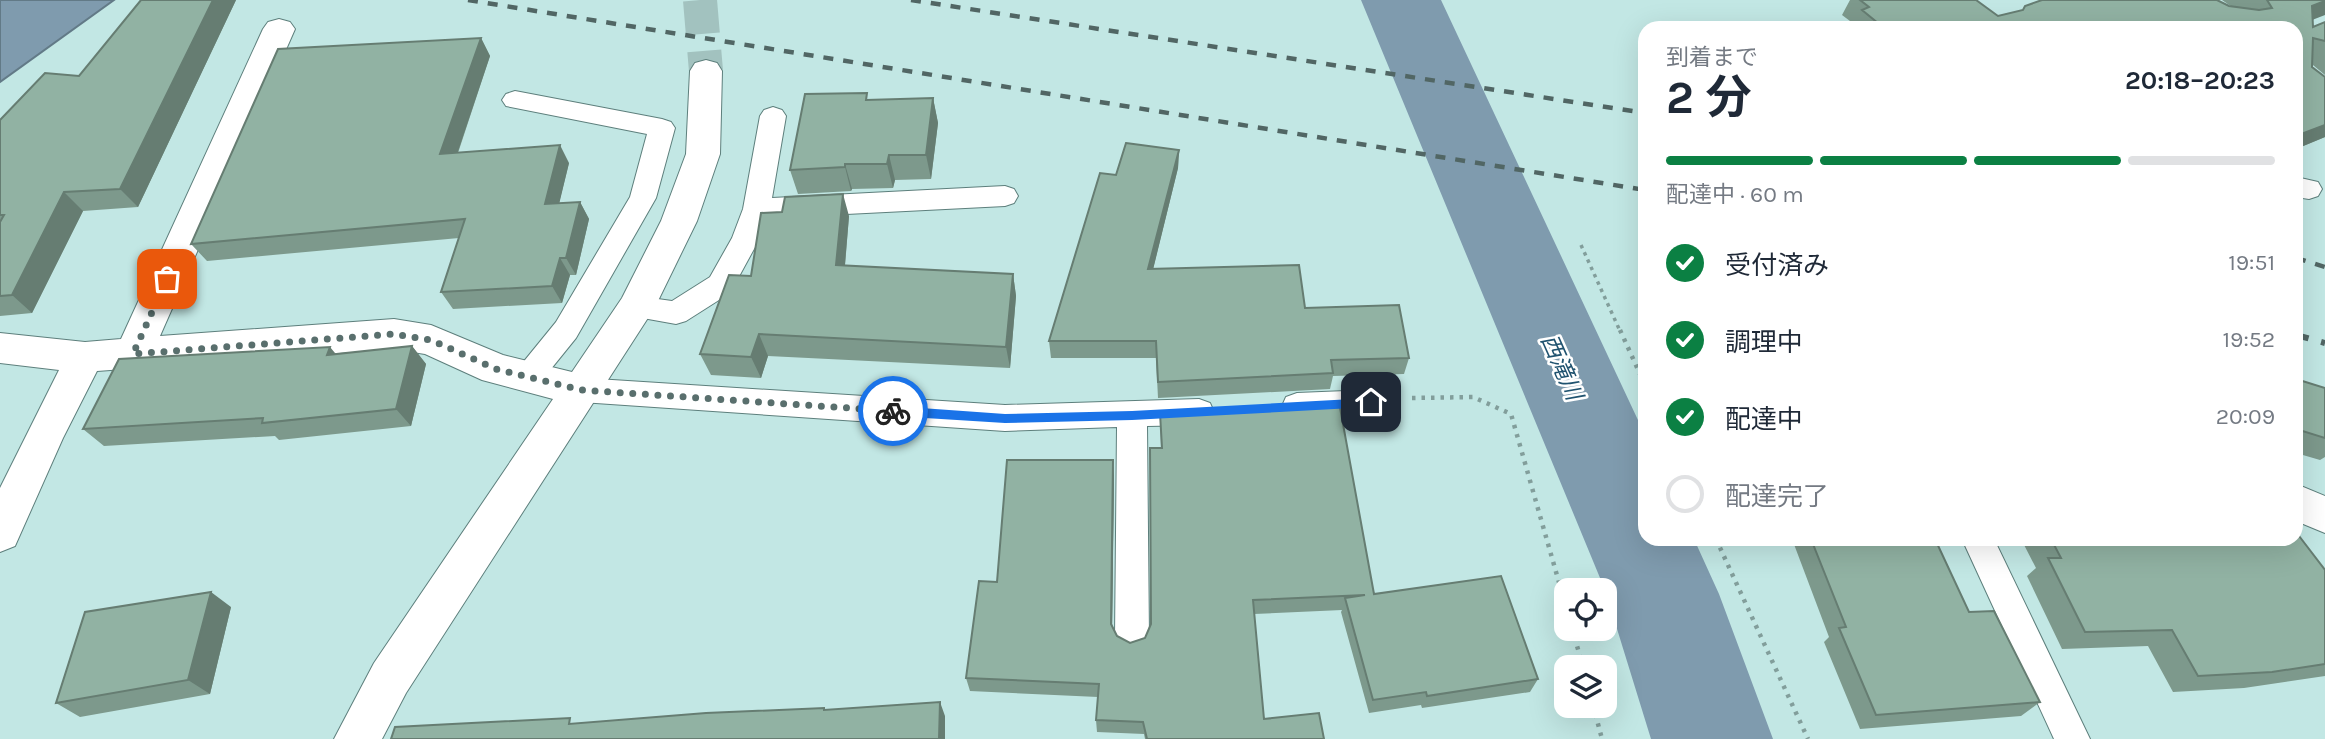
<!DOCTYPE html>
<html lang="ja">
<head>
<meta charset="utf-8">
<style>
	:root { --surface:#fff; --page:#f6f6f7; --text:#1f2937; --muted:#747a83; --line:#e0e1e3; --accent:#0b8043 }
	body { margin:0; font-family:Karla,"Noto Sans JP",sans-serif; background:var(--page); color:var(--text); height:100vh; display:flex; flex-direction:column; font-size:26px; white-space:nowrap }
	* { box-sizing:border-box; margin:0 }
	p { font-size:23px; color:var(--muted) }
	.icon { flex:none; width:38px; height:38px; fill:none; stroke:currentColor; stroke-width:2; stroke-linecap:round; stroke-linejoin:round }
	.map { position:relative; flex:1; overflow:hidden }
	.side { position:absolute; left:1638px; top:21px; width:665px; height:525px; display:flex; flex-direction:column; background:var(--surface); border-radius:21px; box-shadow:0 7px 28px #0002 }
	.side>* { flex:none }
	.buttons { position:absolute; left:1554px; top:578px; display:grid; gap:14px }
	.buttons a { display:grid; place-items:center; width:63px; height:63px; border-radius:14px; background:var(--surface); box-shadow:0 7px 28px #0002; font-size:35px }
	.pin { position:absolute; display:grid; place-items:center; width:60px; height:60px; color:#fff; margin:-30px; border-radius:14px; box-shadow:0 4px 10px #0006 }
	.courier { position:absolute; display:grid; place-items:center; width:70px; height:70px; margin:-35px; border:5px solid #1a73e8; border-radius:50%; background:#fff; color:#222; box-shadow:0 2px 9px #0007 }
	.head em { font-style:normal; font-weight:700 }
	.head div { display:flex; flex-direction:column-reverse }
	.head { display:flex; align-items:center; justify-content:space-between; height:119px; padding:0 28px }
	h1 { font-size:46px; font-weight:700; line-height:52px }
	.bar { display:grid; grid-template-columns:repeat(4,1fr); gap:10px 7px; align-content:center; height:84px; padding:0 28px }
	.bar i { height:9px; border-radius:5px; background:var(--line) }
	.bar .active { background:var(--accent) }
	.bar p { grid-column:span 4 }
	ol { padding:0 28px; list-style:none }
	li { display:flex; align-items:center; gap:21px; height:77px }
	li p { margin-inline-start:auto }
	li .icon { padding:7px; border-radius:50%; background:var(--accent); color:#fff; stroke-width:4 }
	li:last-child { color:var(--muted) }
	li i { width:38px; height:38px; border:4px solid var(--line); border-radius:50% }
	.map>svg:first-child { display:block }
	.water { fill:#7f9bae; stroke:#627a87; stroke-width:2 }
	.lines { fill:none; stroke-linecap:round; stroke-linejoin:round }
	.river { fill:#7f9bae; fill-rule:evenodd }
	.street-tunnel { stroke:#a2c2bf; stroke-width:34; stroke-dasharray:34 17; stroke-linecap:butt }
	.lane-casing { stroke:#5d7f7c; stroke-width:2 }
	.street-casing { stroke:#5d7f7c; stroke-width:2 }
	.path-far1 { stroke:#829e9b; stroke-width:3.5; stroke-dasharray:3.5 4.5; stroke-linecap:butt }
	.path { stroke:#829e9b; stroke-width:4.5; stroke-dasharray:3.5 6; stroke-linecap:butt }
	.lane { fill:#fff; fill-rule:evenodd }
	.street { fill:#fff; fill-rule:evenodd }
	.rail-far1 { stroke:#516664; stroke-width:4.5; stroke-dasharray:10 10; stroke-linecap:butt }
	.rail { stroke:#516664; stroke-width:6; stroke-dasharray:13 13; stroke-linecap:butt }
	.wall { fill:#7d998c }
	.shaded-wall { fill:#667d72 }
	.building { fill:#91b2a3; stroke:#667d72; stroke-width:2 }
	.route { fill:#1a73e8 }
	.done { stroke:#596f6d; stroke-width:7; stroke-dasharray:0 12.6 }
	.labels { text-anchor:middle; stroke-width:5; stroke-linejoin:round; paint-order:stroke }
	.water-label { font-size:23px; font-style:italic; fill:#1f526f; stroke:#fff }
</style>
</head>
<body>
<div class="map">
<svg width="2325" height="739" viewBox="0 0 2325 739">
	<rect width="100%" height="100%" fill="#c2e7e4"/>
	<path class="water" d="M 0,0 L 114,0 L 0,82 Z"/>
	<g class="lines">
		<path class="river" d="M 1361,0 L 1441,0 L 1645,435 L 1645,539 L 1694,539 L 1719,594 L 1773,739 L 1651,739 L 1605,590 Z"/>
		<path class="street-tunnel" d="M 700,0 L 706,71"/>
		<defs>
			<path id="lane" d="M 515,91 L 662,119 L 671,122 L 675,128 L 656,198 L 576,338 L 538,385 L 527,388 L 516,385 L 512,376 L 556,322 L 630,197 L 647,134 L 506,106 L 502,100 L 506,94 Z
				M 773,107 L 782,110 L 786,116 L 772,198 L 1005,186 L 1014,189 L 1018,196 L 1014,203 L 1005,206 L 767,218 L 760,238 L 730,293 L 686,321 L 676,324 L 626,315 L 622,307 L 626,299 L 636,296 L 672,301 L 710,277 L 732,238 L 743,209 L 760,116 L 764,110 Z
				M 2296,177 L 2318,182 L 2322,189 L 2318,196 L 2309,199 L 2296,197 Z
				M 581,378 L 1005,405 L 1199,399 L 1210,403 L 1214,412 L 1210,421 L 1199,425 L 1147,426 L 1149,638 L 1144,649 L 1132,654 L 1120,649 L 1115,638 L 1117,427 L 1005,431 L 581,402 L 570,399 L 566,390 L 570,381 Z
				M 1371,390 L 1382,393 L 1386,402 L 1382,411 L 1371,414 L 1297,419 L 1286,415 L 1282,406 L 1286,397 L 1297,393 Z
				M 1962,539 L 1994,539 L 2090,739 L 2054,739 Z"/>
			<path id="street" d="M 279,19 L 290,22 L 295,29 L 160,336 L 394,319 L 431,325 L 503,355 L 572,372 L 622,298 L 661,221 L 686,154 L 690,71 L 695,63 L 706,60 L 717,63 L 722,71 L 720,154 L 697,221 L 655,307 L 406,693 L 382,739 L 334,739 L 374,663 L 553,399 L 482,380 L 425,354 L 394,349 L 97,371 L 63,438 L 15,546 L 0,552 L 0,488 L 59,370 L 0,363 L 0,333 L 85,342 L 121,339 L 263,29 L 268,22 Z
				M 2296,484 L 2325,496 L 2325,533 L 2296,521 Z"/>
		</defs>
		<use href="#lane" class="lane-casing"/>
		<use href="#street" class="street-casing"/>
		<path class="path-far1" d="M 1581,245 L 1620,331"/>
		<path class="path" d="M 1620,330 L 1645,385
			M 1412,398 L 1473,397 L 1511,414 L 1566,607
			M 1716,539 L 1808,739
			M 1572,628 L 1583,667
			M 1593,705 L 1602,739"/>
		<use href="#lane" class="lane"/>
		<use href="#street" class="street"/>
		<path class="rail-far1" d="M 468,0 L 1645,190
			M 911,0 L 1645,113
			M 2296,258 L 2325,267"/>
		<path class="rail" d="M 2296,335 L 2325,343"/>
	</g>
	<path class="wall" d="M 141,0 L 236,0 L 138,207 L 83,211 L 32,313 L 0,316 L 0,120 L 79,76 Z
		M 1850,0 L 1976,0 L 1998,16 L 2232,7 L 2222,0 L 2325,0 L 2313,20 L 2313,27 L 2325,22 L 2325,75 L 2313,65 L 2312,67 L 2325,77 L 2325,137 L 2296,149 L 2296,28 L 1852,28 L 1854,24 L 1842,15 Z
		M 481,38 L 490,56 L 458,153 L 569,163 L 559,203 L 580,202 L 589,219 L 576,275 L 570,275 L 562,303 L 453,309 L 441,292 L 459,238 L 207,261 L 191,244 Z
		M 933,98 L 938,123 L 931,179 L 895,180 L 893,188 L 852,189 L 851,191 L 798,194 L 790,170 L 869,100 Z
		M 1179,150 L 1178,168 L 1153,269 L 1305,308 L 1409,358 L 1404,374 L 1333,376 L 1330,389 L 1158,398 L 1156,358 L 1051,358 L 1049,341 L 1116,175 Z
		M 849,216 L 845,266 L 1013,274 L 1016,296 L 1010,368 L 768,356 L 761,378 L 711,375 L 700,354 L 751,276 Z
		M 412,346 L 426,364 L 411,426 L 279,440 L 275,436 L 104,446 L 83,429 L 336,354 Z
		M 2296,379 L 2325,388 L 2325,457 L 2320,460 L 2296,453 Z
		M 1160,413 L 1374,594 L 1538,679 L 1530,692 L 1422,708 L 1421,705 L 1369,713 L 1341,612 L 1342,610 L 1254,614 L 1264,719 L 1324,739 L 1145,739 L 1144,734 L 1097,732 L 1096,720 L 1098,697 L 970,691 L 966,678 L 997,582 L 1114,475 L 1112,627 L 1117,636 L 1130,643 L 1145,638 L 1151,624 L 1161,448 Z
		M 1792,539 L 1935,539 L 1969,612 L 2040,702 L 2021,716 L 1860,729 L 1824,642 L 1829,637 Z
		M 2021,539 L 2296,539 L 2325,570 L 2325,676 L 2244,688 L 2173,692 L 2148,646 L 2062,649 L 2027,576 L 2036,568 Z
		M 231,607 L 210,694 L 80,717 L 56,703 Z"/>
	<path class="shaded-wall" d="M 213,0 L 236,0 L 138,207 L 120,189 Z
		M 2325,1 L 2325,15 L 2294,27 L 2312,6 Z
		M 481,38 L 490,56 L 451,172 L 440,154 Z
		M 933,98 L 938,123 L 931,179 L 926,155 Z
		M 2325,125 L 2325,137 L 2296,149 L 2296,136 Z
		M 560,145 L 569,163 L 555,221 L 545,204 Z
		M 1179,150 L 1178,168 L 1149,286 L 1148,269 Z
		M 889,155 L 895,180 L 893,188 L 887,164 Z
		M 845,164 L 852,189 L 851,191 L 845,167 Z
		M 64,192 L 83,211 L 32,313 L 12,295 Z
		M 843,194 L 849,216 L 843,287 L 836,265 Z
		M 580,202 L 589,219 L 576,275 L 566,258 Z
		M 560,258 L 570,275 L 562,303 L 552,286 Z
		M 1013,274 L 1016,296 L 1010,368 L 1006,347 Z
		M 759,334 L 768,356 L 761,378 L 751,357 Z
		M 412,346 L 426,364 L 411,426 L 396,409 Z
		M 330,347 L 345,365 L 327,355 Z
		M 1113,460 L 1114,475 L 1112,638 L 1111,624 Z
		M 211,592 L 231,607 L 210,694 L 188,680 Z
		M 940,702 L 945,716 L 945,739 L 939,739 Z"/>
	<path class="building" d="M 141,0 L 213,0 L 120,189 L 64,192 L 12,295 L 0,296 L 0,222 L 4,215 L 0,215 L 0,120 L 45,73 L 79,76 Z
		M 1860,0 L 1976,0 L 1998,16 L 2023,10 L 2025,6 L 2042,0 L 2217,0 L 2229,6 L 2259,10 L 2272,8 L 2267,0 L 2325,0 L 2325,1 L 2312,6 L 2313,27 L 2325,22 L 2325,41 L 2313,38 L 2312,67 L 2325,77 L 2325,125 L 2296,136 L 2296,28 L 1884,28 L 1862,10 L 1869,7 Z
		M 481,38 L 440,154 L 560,145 L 545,204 L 580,202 L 566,258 L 560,258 L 552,286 L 441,292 L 465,219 L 191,244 L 278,49 Z
		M 867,93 L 866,100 L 933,98 L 926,155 L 889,155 L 887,164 L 845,164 L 845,167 L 790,170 L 805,94 Z
		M 1126,143 L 1179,150 L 1148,269 L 1299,265 L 1305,308 L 1399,305 L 1409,358 L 1331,360 L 1333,373 L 1158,382 L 1156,341 L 1049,341 L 1100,173 L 1116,175 Z
		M 843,194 L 836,265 L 1013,274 L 1006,347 L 759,334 L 751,357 L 700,354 L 729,275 L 751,276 L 761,213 L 782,212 L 785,197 Z
		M 412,346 L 396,409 L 262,423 L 263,418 L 83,429 L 119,359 L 330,347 L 327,355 Z
		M 2296,379 L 2325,388 L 2325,438 L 2296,429 Z
		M 1339,402 L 1374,594 L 1501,576 L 1538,679 L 1427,696 L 1426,692 L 1373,700 L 1345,598 L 1365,595 L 1253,600 L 1264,719 L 1319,713 L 1324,739 L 1147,739 L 1143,722 L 1096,720 L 1099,684 L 966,678 L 979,581 L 997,582 L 1007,460 L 1113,460 L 1111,624 L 1117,636 L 1130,643 L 1145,638 L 1151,624 L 1150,448 L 1162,448 L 1160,413 Z
		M 2296,532 L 2325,570 L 2325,664 L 2272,672 L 2198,676 L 2172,630 L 2085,632 L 2048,558 L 2061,558 L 2051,539 L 2296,539 Z
		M 1811,539 L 1935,539 L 1969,612 L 1994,611 L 2040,702 L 1876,715 L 1839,628 L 1846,627 Z
		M 211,592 L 188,680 L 56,703 L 85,612 Z
		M 940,702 L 939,739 L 391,739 L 395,727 L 570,718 L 569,724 L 706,713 L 824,708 L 824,710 Z"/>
	<path class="route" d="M 1371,398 L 1377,402 L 1371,407 L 1132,420 L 1005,423 L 893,416 L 887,411 L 893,406 L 1005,414 L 1132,411 Z"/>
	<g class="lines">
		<path class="done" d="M 167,279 L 133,354 L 394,334 L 431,340 L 496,369 L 581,390 L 893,411"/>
	</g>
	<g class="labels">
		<g class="water-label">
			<text transform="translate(1562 367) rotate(66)" y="8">西滝川</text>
		</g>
	</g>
</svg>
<div class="buttons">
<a><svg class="icon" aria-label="locate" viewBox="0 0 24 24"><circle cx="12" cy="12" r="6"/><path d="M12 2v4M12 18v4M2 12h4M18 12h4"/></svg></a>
<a><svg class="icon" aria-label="layers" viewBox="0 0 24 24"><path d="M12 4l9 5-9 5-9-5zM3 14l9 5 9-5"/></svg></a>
</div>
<div class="pin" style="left:167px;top:279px;background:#ea580c"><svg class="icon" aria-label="bag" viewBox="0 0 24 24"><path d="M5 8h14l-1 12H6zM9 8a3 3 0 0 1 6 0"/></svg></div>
<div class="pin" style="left:1371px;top:402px;background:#1f2937"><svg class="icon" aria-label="home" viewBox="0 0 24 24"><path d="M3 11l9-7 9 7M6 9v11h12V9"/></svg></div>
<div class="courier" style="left:893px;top:411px"><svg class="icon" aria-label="bike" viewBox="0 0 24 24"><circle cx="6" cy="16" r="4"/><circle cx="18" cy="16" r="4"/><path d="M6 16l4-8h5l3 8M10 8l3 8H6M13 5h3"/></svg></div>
<section class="side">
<div class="head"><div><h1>2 分</h1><p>到着まで</p></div><em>20:18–20:23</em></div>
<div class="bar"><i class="active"></i><i class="active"></i><i class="active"></i><i></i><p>配達中 · 60 m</p></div>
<ol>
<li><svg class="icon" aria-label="check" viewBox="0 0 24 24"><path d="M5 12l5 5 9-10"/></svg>受付済み<p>19:51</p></li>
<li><svg class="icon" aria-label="check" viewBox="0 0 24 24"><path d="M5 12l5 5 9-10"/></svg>調理中<p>19:52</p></li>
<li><svg class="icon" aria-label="check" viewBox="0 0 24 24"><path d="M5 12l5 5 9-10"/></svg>配達中<p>20:09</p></li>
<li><i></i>配達完了</li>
</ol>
</section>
</div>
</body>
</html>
